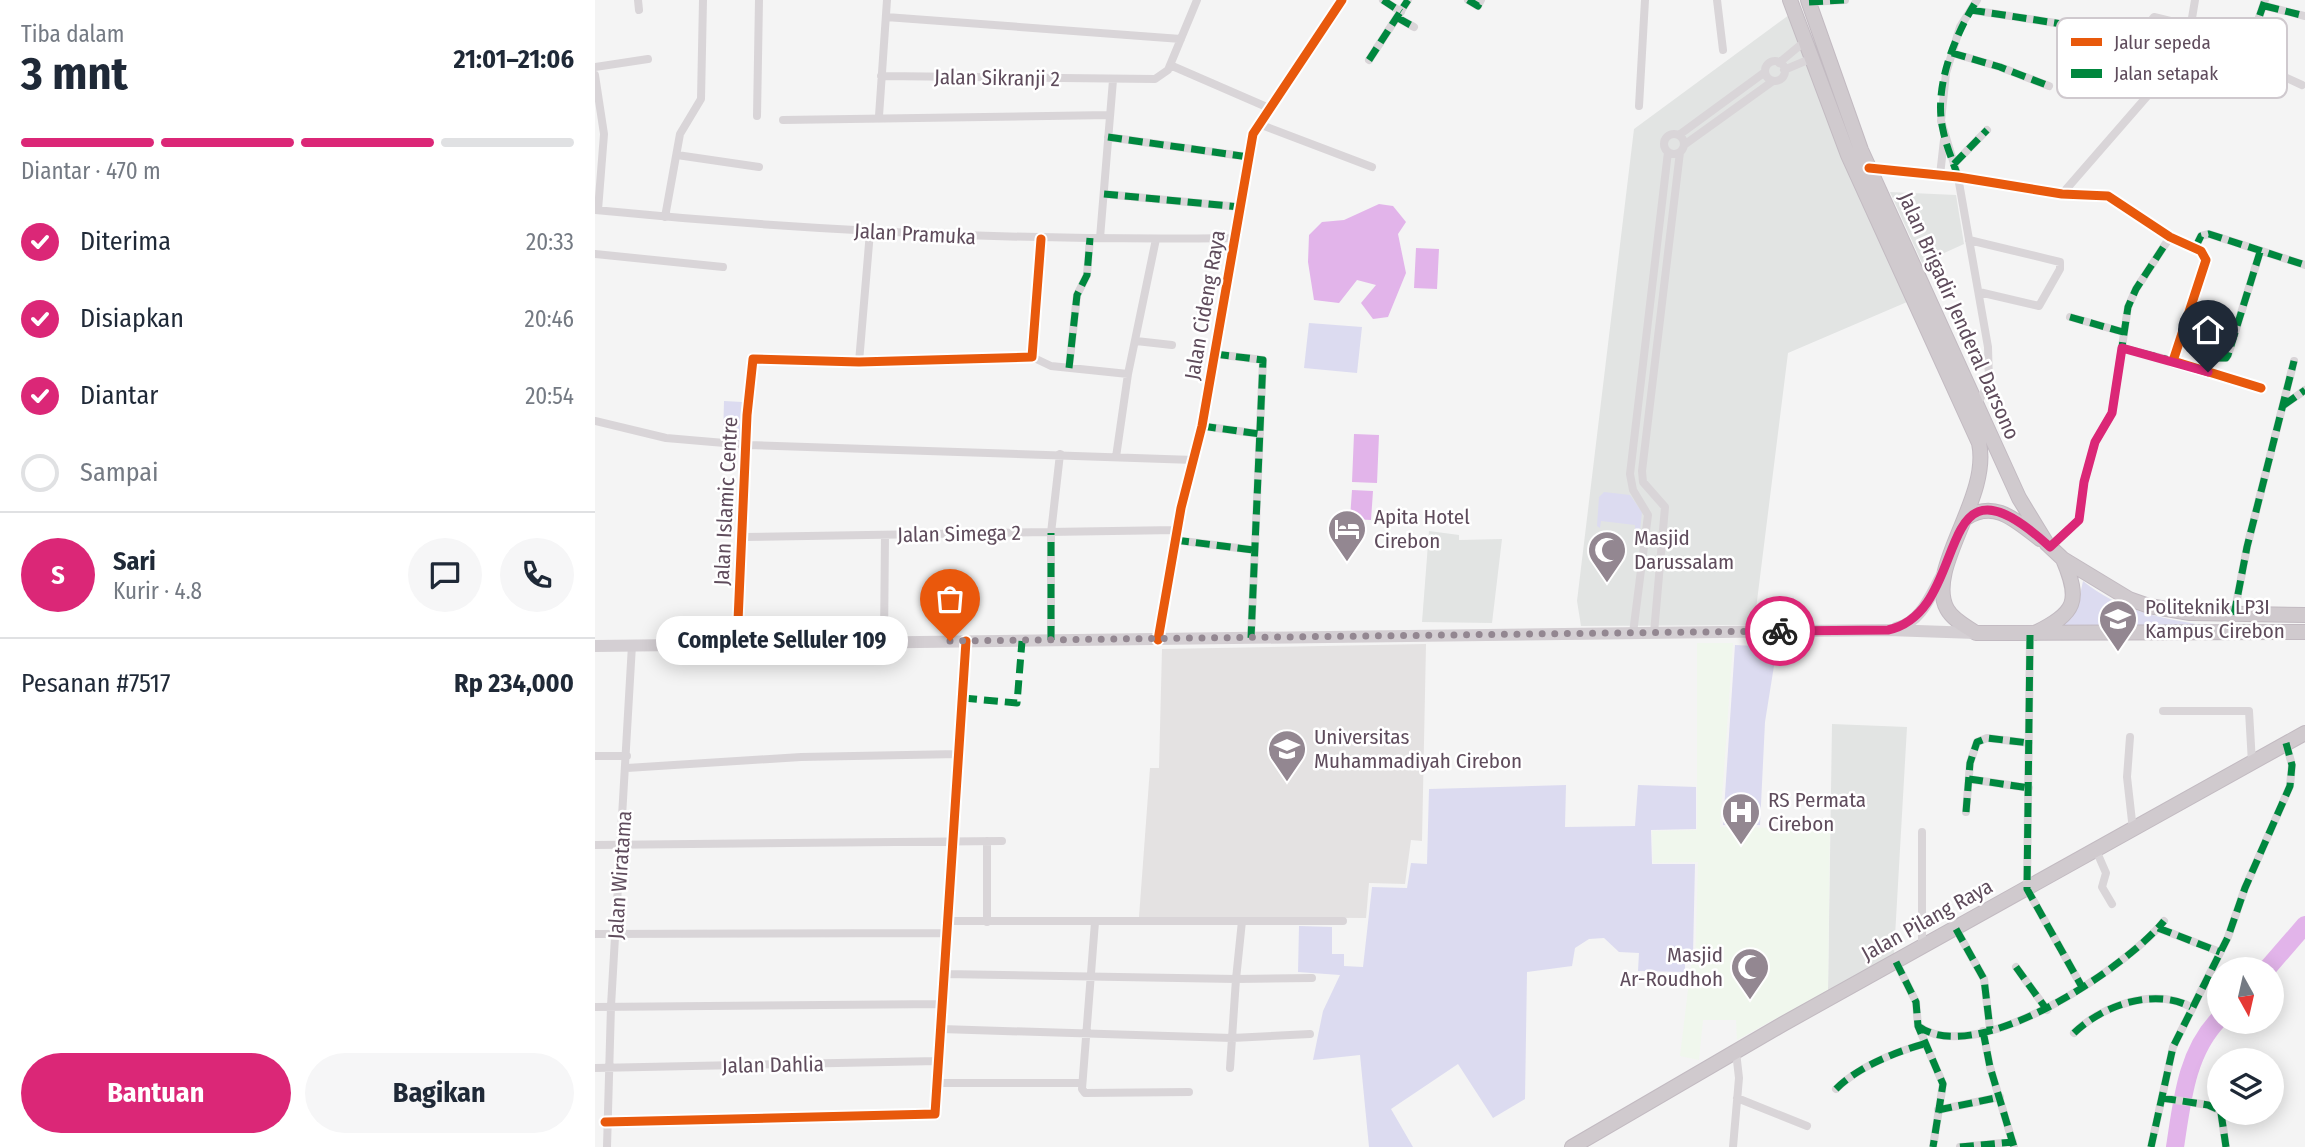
<!DOCTYPE html>
<html lang="id">
<head>
<meta charset="utf-8">
<style>
	:root { --surface:#fff; --page:#f6f6f7; --text:#1f2937; --muted:#747a83; --line:#e0e1e3; --accent:#db2777 }
	body { margin:0; font-family:"Fira Sans Condensed",sans-serif; background:var(--page); color:var(--text); height:100vh; display:flex; flex-direction:column; font-size:26px; white-space:nowrap }
	* { box-sizing:border-box; margin:0 }
	p { font-size:23px; color:var(--muted) }
	.icon { flex:none; width:38px; height:38px; fill:none; stroke:currentColor; stroke-width:2; stroke-linecap:round; stroke-linejoin:round }
	.map { position:relative; flex:1; overflow:hidden }
	.sheet { display:flex; flex-direction:column; background:var(--surface); width:595px }
	.sheet>* { flex:none }
	.needle { width:46px; rotate:172deg }
	.controls { position:absolute; left:1612px; top:957px; display:grid; gap:14px }
	.controls a { display:grid; place-items:center; width:77px; height:77px; border-radius:50%; background:var(--surface); box-shadow:0 4px 18px #0003; font-size:35px }
	.pin { position:absolute; display:grid; place-items:center; width:60px; height:60px; color:#fff; margin:-72px -30px; border-radius:50% 50% 50% 0; rotate:-45deg; box-shadow:0 0 7px #0007 }
	.pin .icon { rotate:45deg }
	.courier { position:absolute; display:grid; place-items:center; width:70px; height:70px; margin:-35px; border:5px solid #db2777; border-radius:50%; background:#fff; color:#222; box-shadow:0 2px 9px #0007 }
	.bubble { position:absolute; height:49px; border-radius:24px; background:var(--surface); box-shadow:0 4px 18px #0003; font-size:23px; font-weight:700; line-height:49px; text-align:center }
	.headline em { font-style:normal; font-weight:700 }
	.headline div { display:flex; flex-direction:column-reverse }
	.headline { display:flex; align-items:center; justify-content:space-between; height:119px; padding:0 21px }
	h1 { font-size:46px; font-weight:700; line-height:52px }
	.bar { display:grid; grid-template-columns:repeat(4,1fr); gap:10px 7px; align-content:center; height:84px; padding:0 21px }
	.bar i { height:9px; border-radius:5px; background:var(--line) }
	.bar .active { background:var(--accent) }
	.bar p { grid-column:span 4 }
	.line { display:flex; align-items:center; gap:18px; padding:0 21px; border-top:2px solid var(--line) }
	.line div { flex:1 }
	.round { display:grid; place-items:center; flex:none; width:74px; height:74px; border-radius:37px; background:var(--page) }
	ol { padding:0 21px; list-style:none }
	li { display:flex; align-items:center; gap:21px; height:77px }
	li p { margin-inline-start:auto }
	li .icon { padding:7px; border-radius:50%; background:var(--accent); color:#fff; stroke-width:4 }
	li:last-child { color:var(--muted) }
	li i { width:38px; height:38px; border:4px solid var(--line); border-radius:50% }
	.action { display:flex; gap:14px; margin-top:auto; padding:14px 21px }
	.action a { flex:1; height:80px; border-radius:42px; background:var(--accent); color:#fff; font-size:28px; font-weight:700; line-height:80px; text-align:center }
	.action a+a { background:var(--page); color:var(--text) }
	main { display:flex; flex:1; min-height:0 }
	.map>svg:first-child { display:block }
	.commercial { fill:#e2e4e3 }
	.education { fill:#e4e2e2 }
	.medical { fill:#f0f7ed }
	.green { fill:#dcdbf0 }
	.water { fill:#e2b4ea }
	.lines { fill:none; stroke-linecap:round; stroke-linejoin:round }
	.river { stroke:#e2b4ea; stroke-width:18 }
	.trunk-casing { stroke:#c2bac1; stroke-width:16 }
	.minor { stroke:#d9d5d8; stroke-width:8 }
	.primary { stroke:#d4cfd3; stroke-width:12 }
	.trunk { stroke:#d0cace; stroke-width:14 }
	.quiet { stroke:#00873e; stroke-width:7; stroke-dasharray:14 7; stroke-linecap:butt }
	.cycleway-casing { stroke:#fff; stroke-width:13 }
	.cycleway { stroke:#e8590c; stroke-width:9 }
	.done { stroke:#938791; stroke-width:7; stroke-dasharray:0 12.6 }
	.route { stroke:#db2777; stroke-width:9 }
	.labels { text-anchor:middle; stroke-width:5; stroke-linejoin:round; paint-order:stroke }
	.street-label { font-size:21px; fill:#5f4c5c; stroke:#fff }
	.poi-label { font-size:21px; fill:#5f4c5c; stroke:#fff; text-anchor:start }
	.key { fill:#fff; stroke:#cfc9ce; stroke-width:2 }
	.key-label { font-size:19px; fill:#5f4c5c }
</style>
</head>
<body>
<main>
<section class="sheet">
<div class="headline"><div><h1>3 mnt</h1><p>Tiba dalam</p></div><em>21:01–21:06</em></div>
<div class="bar"><i class="active"></i><i class="active"></i><i class="active"></i><i></i><p>Diantar · 470 m</p></div>
<ol>
<li><svg class="icon" aria-label="check" viewBox="0 0 24 24"><path d="M5 12l5 5 9-10"/></svg>Diterima<p>20:33</p></li>
<li><svg class="icon" aria-label="check" viewBox="0 0 24 24"><path d="M5 12l5 5 9-10"/></svg>Disiapkan<p>20:46</p></li>
<li><svg class="icon" aria-label="check" viewBox="0 0 24 24"><path d="M5 12l5 5 9-10"/></svg>Diantar<p>20:54</p></li>
<li><i></i>Sampai</li>
</ol>
<div class="line" style="height:126px"><b class="round" style="background:var(--accent);color:#fff">S</b><div><b>Sari</b><p>Kurir · 4.8</p></div><a class="round"><svg class="icon" aria-label="chat" viewBox="0 0 24 24"><path d="M4 5h16v11H9l-5 4z"/></svg></a><a class="round"><svg class="icon" aria-label="phone" viewBox="0 0 24 24"><path d="M5 4h4l2 5-3 2q2 4 5 5l2-3 5 2v4C11 20 4 13 5 4z"/></svg></a></div>
<div class="line" style="height:91px"><div>Pesanan #7517</div><b>Rp 234,000</b></div>
<div class="action"><a>Bantuan</a><a>Bagikan</a></div>
</section>
<div class="map">
<svg width="1710" height="1147" viewBox="0 0 1710 1147">
	<rect width="100%" height="100%" fill="#f4f4f4"/>
	<path class="commercial" d="M 1194,15 L 1312,302 L 1193,353 L 1159,625 L 986,626 L 982,601 L 1039,129 Z
		M 1295,192 L 1361,195 L 1369,244 L 1327,263 Z
		M 834,531 L 864,535 L 864,540 L 907,539 L 897,623 L 827,622 Z
		M 1237,724 L 1312,727 L 1299,954 L 1233,990 Z"/>
	<path class="education" d="M 831,644 L 827,841 L 816,840 L 810,884 L 774,883 L 771,918 L 544,917 L 555,768 L 564,768 L 567,649 Z"/>
	<path class="medical" d="M 1102,643 L 1138,643 L 1125,827 L 1235,829 L 1233,990 L 1142,1040 L 1141,1020 L 1108,1020 L 1104,1060 L 1085,1056 L 1096,965 L 1100,964 L 1103,862 L 1058,863 L 1057,831 L 1102,830 Z"/>
	<path class="green" d="M 714,323 L 767,327 L 762,373 L 709,368 Z
		M 129,401 L 147,402 L 146,439 L 128,439 Z
		M 1009,492 L 1035,495 L 1047,512 L 1045,531 L 1040,531 L 1040,525 L 1006,521 L 1005,528 L 1002,526 L 1004,497 Z
		M 1488,581 C 1524,610 1563,618 1608,625 L 1465,627 L 1482,609 Z
		M 1140,645 L 1182,647 L 1170,722 L 1165,825 L 1128,825 Z
		M 971,785 L 970,827 L 1040,826 L 1043,785 L 1101,787 L 1101,829 L 1056,830 L 1057,864 L 1100,864 L 1098,955 L 1090,962 L 1090,972 L 1043,971 L 1044,953 L 1024,952 L 1009,938 L 994,939 L 980,948 L 977,966 L 932,972 L 930,1099 L 898,1118 L 863,1064 L 796,1109 L 818,1147 L 774,1147 L 765,1055 L 718,1060 L 728,1011 L 745,975 L 703,972 L 704,926 L 737,927 L 737,954 L 749,954 L 749,966 L 768,967 L 777,887 L 812,888 L 816,863 L 832,864 L 834,789 Z"/>
	<path class="water" d="M 784,204 L 798,206 L 811,222 L 803,234 L 811,273 L 793,317 L 778,319 L 766,303 L 781,285 L 762,280 L 744,303 L 719,300 L 713,262 L 714,235 L 727,222 L 749,220 Z
		M 821,248 L 844,249 L 842,289 L 819,288 Z
		M 759,434 L 784,435 L 782,483 L 757,482 Z
		M 757,490 L 778,491 L 776,520 L 755,519 Z"/>
	<g class="lines">
		<path class="river" d="M 1671,970 L 1710,925
			M 1580,1147 C 1587,1102 1591,1053 1624,1019"/>
		<defs>
			<path id="trunk" d="M 1195,0 L 1253,155 L 1384,443 C 1396,498 1330,568 1352,609 C 1358,620 1371,626 1381,633 L 1710,632
				M 1213,0 L 1266,150 L 1424,498 L 1452,544 L 1468,559 L 1534,599 L 1554,606 L 1595,613 L 1710,615
				M 1371,518 C 1400,499 1421,521 1445,539
				M 1440,633 C 1481,613 1486,601 1468,559
				M 977,1147 L 1188,1024 L 1710,733"/>
		</defs>
		<use href="#trunk" class="trunk-casing"/>
		<path class="minor" d="M 43,0 L 44,10
			M 788,0 L 806,12
			M 873,0 L 883,6 L 886,0
			M 1122,0 L 1128,50
			M 1214,2 L 1250,0
			M 1670,6 L 1710,16
			M 1376,10 L 1480,26 L 1569,78
			M 291,17 L 586,39
			M 803,18 L 819,27
			M 1546,33 L 1559,17 L 1620,32 L 1668,67 L 1707,85
			M 1357,53 L 1405,67 L 1454,86
			M 1651,55 L 1670,0
			M 774,60 L 813,0
			M1170 71a10 10 0 1 1 20 0a10 10 0 1 1-20 0Z
			M 1184,63 L 1209,42
			M 575,65 L 674,108
			M 0,67 L 53,59
			M 1189,70 L 1215,59
			M 0,75 L 9,134 L 3,210
			M 286,76 L 560,79 L 573,70 L 602,0
			M 1044,106 L 1050,0
			M 162,116 L 164,0
			M 284,116 L 292,0
			M 188,120 L 515,115
			M 664,124 L 777,167
			M1069 144a10 10 0 1 1 20 0a10 10 0 1 1-20 0Z
			M 1084,135 L 1170,72
			M 513,137 L 654,157
			M 1089,145 L 1178,81
			M 82,155 L 164,167
			M 1359,164 L 1392,130
			M 1274,168 L 1363,177 L 1467,194 L 1513,196 L 1575,237 L 1606,251 L 1611,260 L 1578,361 L 1666,388
			M 1345,175 L 1349,140
			M 509,194 L 645,207
			M 1467,194 L 1561,86 L 1578,70 L 1596,24 L 1600,0
			M 0,210 C 213,231 426,241 640,238
			M 70,217 L 85,134 L 106,99 L 108,0
			M 505,238 L 518,80
			M 1374,240 L 1465,262 L 1465,269 L 1444,306 L 1384,292
			M 1600,248 L 1606,236 L 1614,234 L 1710,265
			M 0,254 L 128,267
			M 1475,317 L 1528,332
			M 541,341 L 577,345
			M 1527,348 L 1578,361
			M 620,354 L 668,360 L 656,638
			M 437,357 L 456,366 L 533,374
			M 264,362 L 275,232
			M 474,368 L 482,295 L 492,275 L 495,238
			M 1613,372 L 1617,358 L 1631,358 L 1633,355 L 1665,252
			M 1689,405 L 1710,390
			M 1381,406 L 1394,383 L 1393,347 L 1363,177 L 1346,121 L 1351,73 L 1365,27 L 1382,0
			M 0,421 L 71,438 L 153,445 L 599,460
			M 607,426 L 665,434
			M 521,457 L 533,374 L 561,239
			M 147,537 L 582,530
			M 580,540 L 659,550
			M 1455,546 L 1484,520 L 1489,482 L 1500,442 L 1517,413 L 1533,307 L 1541,289 L 1575,237
			M 1639,615 L 1652,547 L 1699,361
			M 1038,633 L 1053,515 L 1038,490 L 1035,474 L 1073,152
			M 1059,633 L 1070,507 L 1048,482 L 1047,471 L 1085,152
			M 1435,635 L 1432,889 L 1487,987
			M 456,640 L 456,533 L 465,454
			M 563,640 L 586,508 L 607,426 L 658,134 L 747,0
			M 289,642 L 290,535
			M 142,644 L 152,415 L 158,359 L 264,362 L 437,357 L 446,239
			M 1568,711 L 1654,711 L 1657,763
			M 1535,737 L 1532,777 L 1538,830
			M 0,756 L 32,756
			M 32,768 L 206,757 L 364,754
			M 1374,779 L 1434,788
			M 1371,812 L 1375,763 L 1382,742 L 1392,738 L 1434,743
			M 392,841 L 392,922
			M 0,845 L 407,841
			M 1501,850 L 1511,873 L 1507,887 L 1517,904
			M 354,921 L 748,921
			M 500,922 L 487,1089 L 490,1093 L 594,1092
			M 1563,928 L 1625,952
			M 1361,929 L 1389,979 L 1395,1029
			M 0,934 L 354,933
			M 1327,947 L 1327,832
			M 1301,962 L 1321,1002 L 1323,1026 L 1348,1084 L 1338,1147
			M 1421,967 L 1452,1010
			M 350,974 L 641,979 L 647,921
			M 0,1007 L 349,1004
			M 1323,1026 C 1381,1069 1532,967 1569,921
			M 346,1029 L 637,1038 L 715,1034
			M 1388,1031 L 1395,1067 L 1419,1147
			M 1479,1033 C 1507,1006 1558,987 1596,1007
			M 0,1068 L 343,1061
			M 635,1068 L 641,979 L 717,978
			M 340,1083 L 487,1083
			M 1241,1089 C 1263,1067 1300,1052 1329,1044
			M 1142,1098 L 1212,1126
			M 1567,1098 L 1613,1105 L 1624,1110
			M 1343,1110 L 1405,1097
			M 1626,1113 L 1631,1147
			M 10,1122 L 340,1114 L 371,641
			M 12,1147 L 16,1006 L 37,645
			M 1138,1147 L 1144,1078 L 1141,1052
			M 1365,1147 L 1418,1142
			M 1556,1147 L 1578,1047 L 1633,937 L 1650,888 L 1695,786 L 1697,765 L 1691,743"/>
		<path class="primary" d="M 1301,628 C 1326,623 1336,594 1348,573
			M 0,646 L 1293,630 L 1381,633"/>
		<use href="#trunk" class="trunk"/>
		<path class="quiet" d="M 788,0 L 806,12
			M 873,0 L 883,6 L 886,0
			M 1214,2 L 1250,0
			M 1670,6 L 1710,16
			M 1376,10 L 1480,26 L 1569,78
			M 803,18 L 819,27
			M 1357,53 L 1405,67 L 1454,86
			M 1651,55 L 1670,0
			M 774,60 L 813,0
			M 513,137 L 654,157
			M 1359,164 L 1392,130
			M 1363,177 C 1358,161 1351,146 1348,130 C 1338,87 1360,35 1382,0
			M 509,194 L 645,207
			M 1600,248 L 1606,236 L 1614,234 L 1710,265
			M 1475,317 L 1528,332
			M 1527,348 L 1578,361
			M 620,354 L 668,360 L 656,638
			M 474,368 L 482,295 L 492,275 L 495,238
			M 1613,372 L 1617,358 L 1631,358 L 1633,355 L 1665,252
			M 1689,405 L 1710,390
			M 607,426 L 665,434
			M 580,540 L 659,550
			M 1455,546 L 1484,520 L 1489,482 L 1500,442 L 1517,413 L 1533,307 L 1541,289 L 1575,237 L 1580,239
			M 1639,615 L 1652,547 L 1699,361
			M 1435,635 L 1432,889 L 1487,987
			M 456,640 L 456,533
			M 368,698 L 422,703 L 427,641
			M 1374,779 L 1434,788
			M 1371,812 L 1375,763 L 1382,742 L 1392,738 L 1434,743
			M 1563,928 L 1625,952
			M 1361,929 L 1389,979 L 1395,1029
			M 1301,962 L 1321,1002 L 1323,1026 L 1348,1084 L 1338,1147
			M 1421,967 L 1452,1010
			M 1323,1026 C 1381,1069 1532,967 1569,921
			M 1388,1031 L 1395,1067 L 1419,1147
			M 1479,1033 C 1507,1006 1558,987 1596,1007
			M 1241,1089 C 1263,1067 1300,1052 1329,1044
			M 1567,1098 L 1613,1105 L 1624,1110
			M 1343,1110 L 1405,1097
			M 1626,1113 L 1631,1147
			M 1365,1147 L 1418,1142
			M 1556,1147 L 1578,1047 L 1633,937 L 1650,888 L 1695,786 L 1697,765 L 1691,743"/>
		<defs>
			<path id="cycleway" d="M 1274,168 L 1363,177 L 1467,194 L 1513,196 L 1575,237 L 1606,251 L 1611,260 L 1578,361 L 1666,388
				M 563,640 L 586,508 L 607,426 L 658,134 L 747,0
				M 142,644 L 152,415 L 158,359 L 264,362 L 437,357 L 446,239
				M 10,1122 L 340,1114 L 371,641"/>
		</defs>
		<use href="#cycleway" class="cycleway-casing"/>
		<use href="#cycleway" class="cycleway"/>
	</g>
	<g class="lines">
		<path class="done" d="M 355,641 L 1185,631"/>
		<path class="route" d="M 1185,631 L 1293,630 C 1380,611 1333,435 1455,547 L 1484,520 L 1489,482 L 1500,442 L 1517,413 L 1527,348 L 1613,372"/>
	</g>
	<defs>
		<symbol id="hotel-pin" viewBox="-11 -11 22 30"><path d="M0 17L-7.5 6A9.5 9.5 0 1 1 7.5 6Z" fill="#938791" stroke="#fff"/><path d="M-6-4.5h1.5V1H6V5H4.5V3h-9V5H-6ZM-4 0a1.8 1.8 0 1 1 3.6 0ZM.5 0V-2.5h3Q6-2.5 6 0Z" fill="#fff"/></symbol>
		<symbol id="mosque-pin" viewBox="-11 -11 22 30"><path d="M0 17L-7.5 6A9.5 9.5 0 1 1 7.5 6Z" fill="#938791" stroke="#fff"/><path d="M3.5-4.9A6 6 0 1 0 3.5 4.9A5 5 0 1 1 3.5-4.9Z" fill="#fff"/></symbol>
		<symbol id="university-pin" viewBox="-11 -11 22 30"><path d="M0 17L-7.5 6A9.5 9.5 0 1 1 7.5 6Z" fill="#938791" stroke="#fff"/><path d="M0-5L7-2L0 1L-7-2ZM-4 1L0 2.5L4 1V4Q0 6-4 4Z" fill="#fff"/></symbol>
		<symbol id="hospital-pin" viewBox="-11 -11 22 30"><path d="M0 17L-7.5 6A9.5 9.5 0 1 1 7.5 6Z" fill="#938791" stroke="#fff"/><path d="M-5-5h3v3.5h4V-5h3V5h-3V1.5h-4V5h-3Z" fill="#fff"/></symbol>
	</defs>
	<g fill-rule="evenodd">
		<use href="#hotel-pin" x="730" y="507" width="44" height="60"/>
		<use href="#mosque-pin" x="990" y="528" width="44" height="60"/>
		<use href="#university-pin" x="1501" y="597" width="44" height="60"/>
		<use href="#university-pin" x="670" y="727" width="44" height="60"/>
		<use href="#hospital-pin" x="1124" y="790" width="44" height="60"/>
		<use href="#mosque-pin" x="1133" y="945" width="44" height="60"/>
	</g>
	<g class="labels">
		<g class="street-label">
			<text transform="translate(402 78) rotate(1)" y="7">Jalan Sikranji 2</text>
			<text transform="translate(320 234) rotate(3)" y="7">Jalan Pramuka</text>
			<text transform="translate(610 305) rotate(-80)" y="7">Jalan Cideng Raya</text>
			<text transform="translate(1364 316) rotate(66)" y="7">Jalan Brigadir Jenderal Darsono</text>
			<text transform="translate(131 501) rotate(-87)" y="7">Jalan Islamic Centre</text>
			<text transform="translate(364 534) rotate(-1)" y="7">Jalan Simega 2</text>
			<text transform="translate(25 875) rotate(-86)" y="7">Jalan Wiratama</text>
			<text transform="translate(1332 920) rotate(-29)" y="7">Jalan Pilang Raya</text>
			<text transform="translate(178 1065) rotate(-1)" y="7">Jalan Dahlia</text>
		</g>
		<g class="poi-label">
			<text x="779" y="524">Apita Hotel<tspan x="779" dy="24">Cirebon</tspan></text>
			<text x="1039" y="545">Masjid<tspan x="1039" dy="24">Darussalam</tspan></text>
			<text x="1550" y="614">Politeknik LP3I<tspan x="1550" dy="24">Kampus Cirebon</tspan></text>
			<text x="719" y="744">Universitas<tspan x="719" dy="24">Muhammadiyah Cirebon</tspan></text>
			<text x="1173" y="807">RS Permata<tspan x="1173" dy="24">Cirebon</tspan></text>
			<text x="1128" y="962" text-anchor="end">Masjid<tspan x="1128" dy="24">Ar-Roudhoh</tspan></text>
		</g>
	</g>
	<rect x="1462" y="18" width="230" height="80" rx="10" class="key"/>
	<rect x="1476" y="38" width="31" height="8" fill="#e8590c"/>
	<rect x="1476" y="69" width="31" height="9" fill="#00873e"/>
	<g class="key-label">
		<text x="1519" y="49">Jalur sepeda</text>
		<text x="1519" y="80">Jalan setapak</text>
	</g>
</svg>
<div class="controls">
<a><svg class="needle" viewBox="-14 -14 28 28"><path d="M0-13l5 13h-10z" fill="#e53935"/><path d="M0 13l5-13h-10z" fill="#747a83"/></svg></a>
<a><svg class="icon" aria-label="layers" viewBox="0 0 24 24"><path d="M12 4l9 5-9 5-9-5zM3 14l9 5 9-5"/></svg></a>
</div>
<div class="pin" style="left:355px;top:641px;background:#ea580c"><svg class="icon" aria-label="bag" viewBox="0 0 24 24"><path d="M5 8h14l-1 12H6zM9 8a3 3 0 0 1 6 0"/></svg></div>
<div class="pin" style="left:1613px;top:372px;background:#1f2937"><svg class="icon" aria-label="home" viewBox="0 0 24 24"><path d="M3 11l9-7 9 7M6 9v11h12V9"/></svg></div>
<div class="courier" style="left:1185px;top:631px"><svg class="icon" aria-label="bike" viewBox="0 0 24 24"><circle cx="6" cy="16" r="4"/><circle cx="18" cy="16" r="4"/><path d="M6 16l4-8h5l3 8M10 8l3 8H6M13 5h3"/></svg></div>
<div class="bubble" style="left:61px;top:616px;width:252px">Complete Selluler 109</div>
</div>
</main>
</body>
</html>
